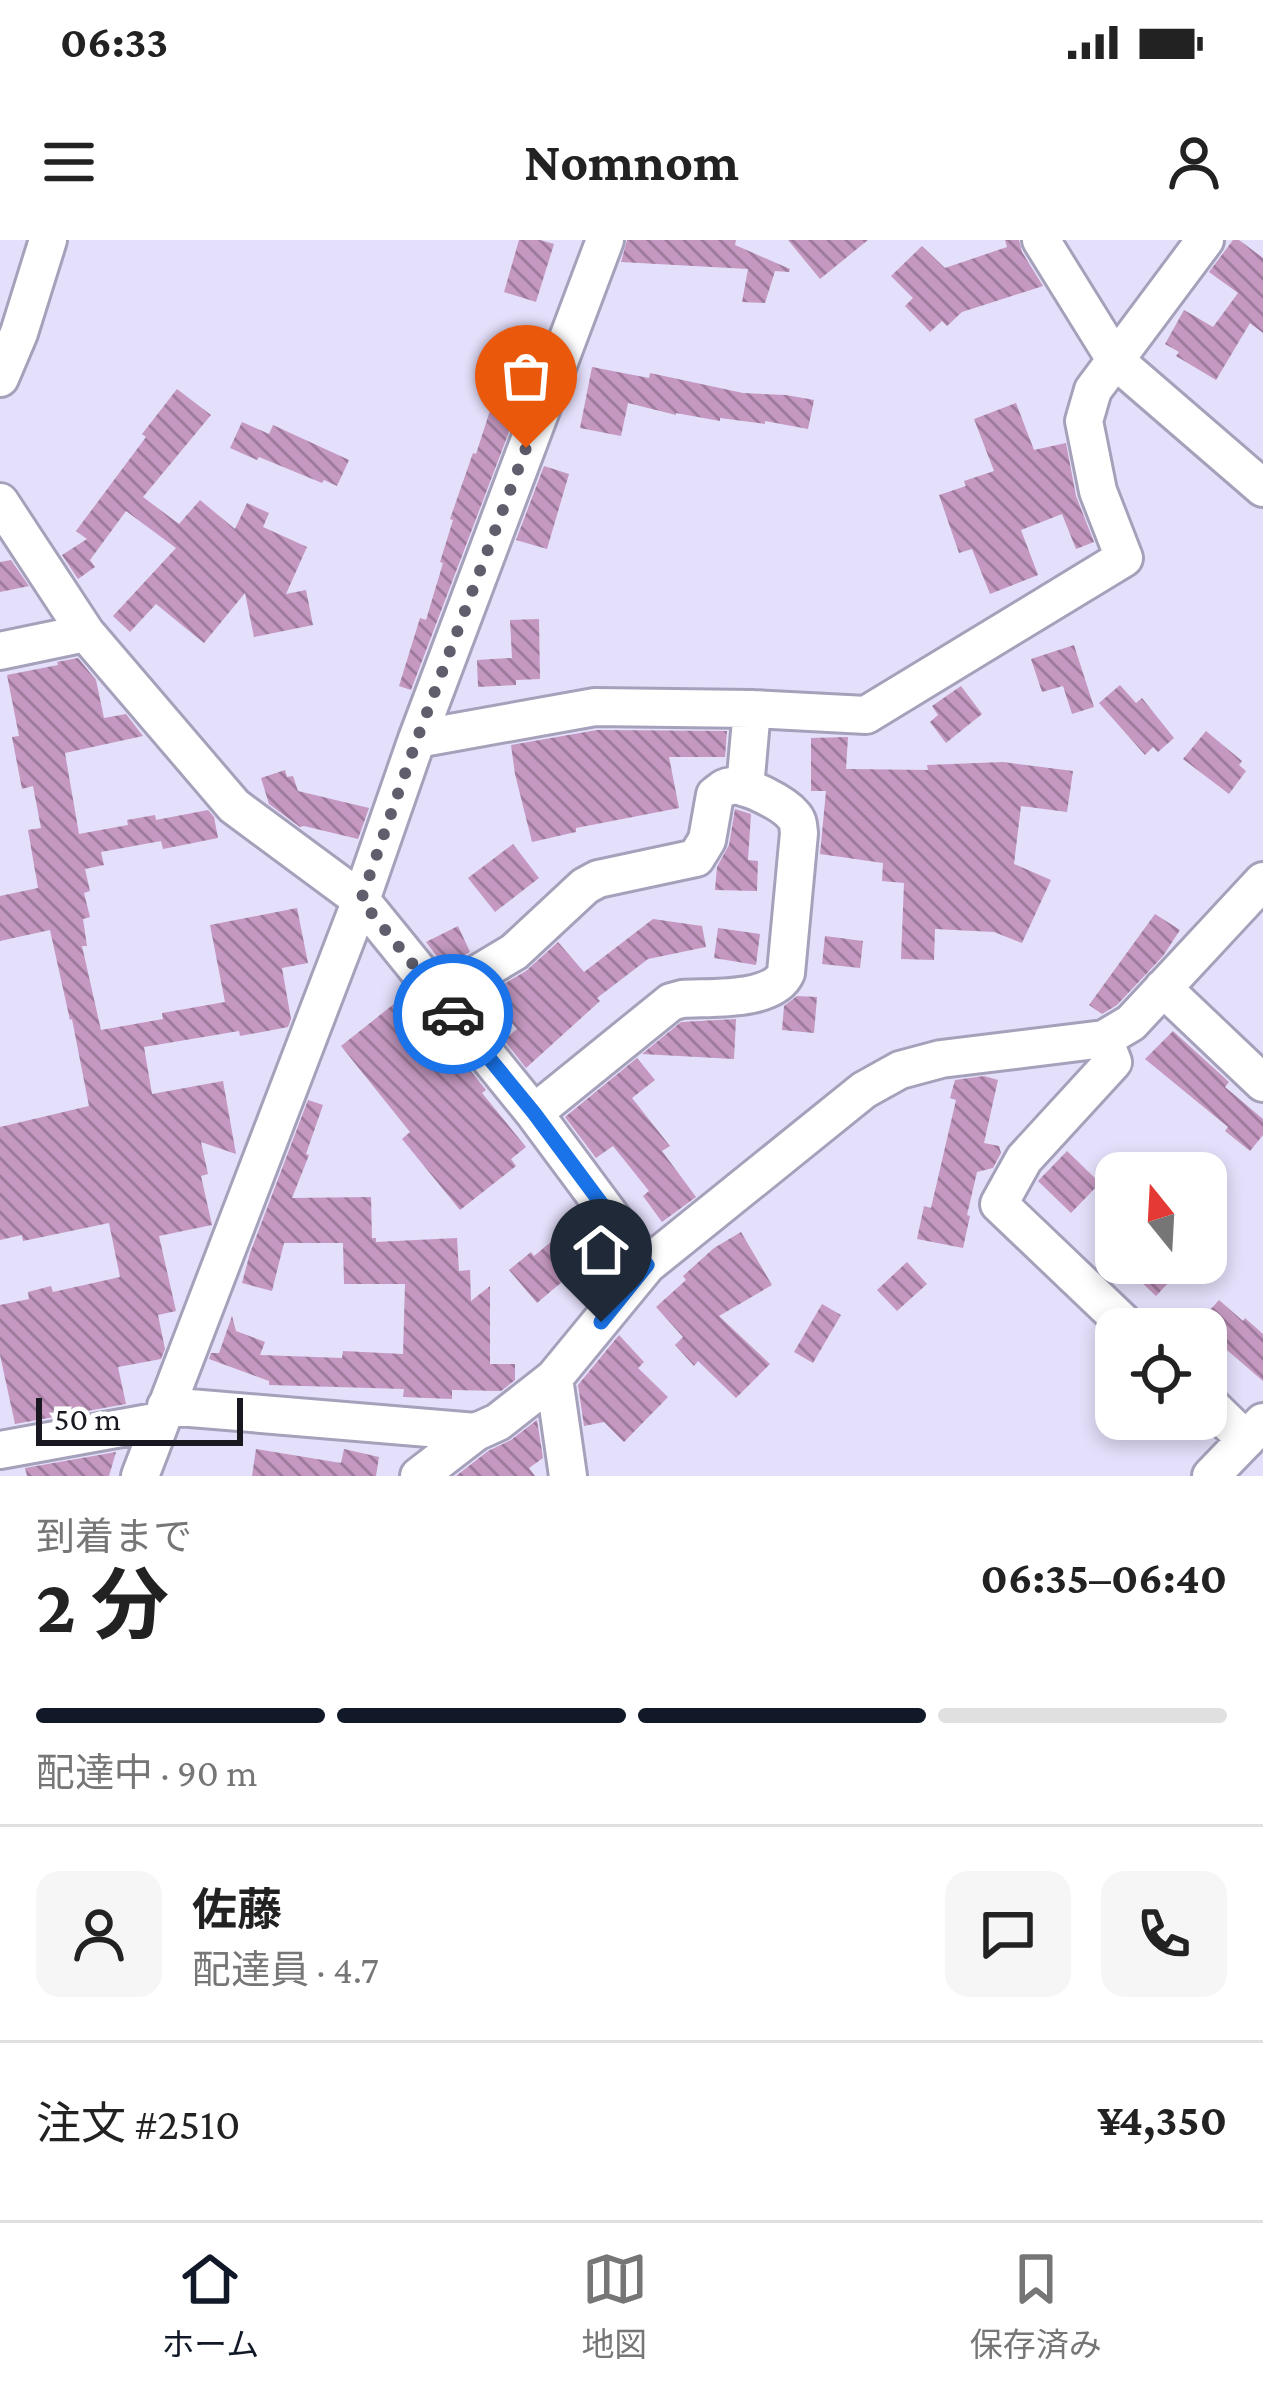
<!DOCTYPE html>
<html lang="ja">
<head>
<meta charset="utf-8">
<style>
	:root { --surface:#fff; --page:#f6f6f6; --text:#222; --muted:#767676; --line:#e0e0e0; --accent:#111827 }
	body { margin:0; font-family:"Crimson Pro","Noto Sans JP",serif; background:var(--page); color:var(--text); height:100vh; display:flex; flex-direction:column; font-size:45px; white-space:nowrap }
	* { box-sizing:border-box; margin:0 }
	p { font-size:39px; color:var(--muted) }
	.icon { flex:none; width:66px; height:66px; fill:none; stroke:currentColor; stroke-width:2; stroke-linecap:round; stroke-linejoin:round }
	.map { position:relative; height:1236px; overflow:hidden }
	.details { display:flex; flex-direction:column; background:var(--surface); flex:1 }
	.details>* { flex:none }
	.needle { width:78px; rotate:342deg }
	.controls { position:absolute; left:1095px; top:912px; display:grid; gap:24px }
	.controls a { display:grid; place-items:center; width:132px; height:132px; border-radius:24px; background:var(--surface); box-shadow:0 6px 18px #0003; font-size:60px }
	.scale { position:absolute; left:36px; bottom:30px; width:207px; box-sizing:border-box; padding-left:12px; border:6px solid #191720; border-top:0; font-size:33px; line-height:42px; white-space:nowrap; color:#191720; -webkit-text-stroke:9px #fff; paint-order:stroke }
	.pin { position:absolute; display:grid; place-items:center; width:102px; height:102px; color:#fff; margin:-123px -51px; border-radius:50% 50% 50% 0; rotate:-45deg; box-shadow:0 0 12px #0007 }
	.pin .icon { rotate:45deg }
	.courier { position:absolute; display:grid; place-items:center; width:120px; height:120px; margin:-60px; border:9px solid #1a73e8; border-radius:50%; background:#fff; color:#222; box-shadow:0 3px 15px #0007 }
	.overview em { font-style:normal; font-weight:700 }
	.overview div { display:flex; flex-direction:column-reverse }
	.overview { display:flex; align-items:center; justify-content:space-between; height:204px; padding:0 36px }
	h1 { font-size:78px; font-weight:700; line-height:90px }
	.bar { display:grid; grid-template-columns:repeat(4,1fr); gap:18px 12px; align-content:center; height:144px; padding:0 36px }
	.bar i { height:15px; border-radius:9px; background:var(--line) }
	.bar .on { background:var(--accent) }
	.bar p { grid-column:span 4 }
	.line { display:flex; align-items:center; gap:30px; padding:0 36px; border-top:3px solid var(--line) }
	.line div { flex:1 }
	.round { display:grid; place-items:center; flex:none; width:126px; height:126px; border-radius:24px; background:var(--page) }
	.status { display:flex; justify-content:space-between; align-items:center; height:84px; padding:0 60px; background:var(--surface); direction:ltr }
	.status svg { height:33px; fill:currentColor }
	header { display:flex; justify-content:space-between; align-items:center; height:156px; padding:0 36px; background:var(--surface); font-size:54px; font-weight:700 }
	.dock { display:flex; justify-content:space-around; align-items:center; height:168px; border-top:3px solid var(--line); background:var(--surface); font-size:33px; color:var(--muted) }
	.dock a { display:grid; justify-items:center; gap:6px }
	.dock .on { color:var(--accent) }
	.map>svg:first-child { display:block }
	.building { fill:url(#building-back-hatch) }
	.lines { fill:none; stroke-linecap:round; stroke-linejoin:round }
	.minor-casing { stroke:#a6a1bb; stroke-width:42 }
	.minor { stroke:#fff; stroke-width:36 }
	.done { stroke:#605d6c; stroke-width:12; stroke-dasharray:0 21.6 }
	.route { stroke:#1a73e8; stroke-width:15 }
</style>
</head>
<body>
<div class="status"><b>06:33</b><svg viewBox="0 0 49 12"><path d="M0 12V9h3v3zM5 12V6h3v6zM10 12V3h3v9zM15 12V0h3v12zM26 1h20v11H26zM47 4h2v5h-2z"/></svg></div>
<header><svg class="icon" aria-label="menu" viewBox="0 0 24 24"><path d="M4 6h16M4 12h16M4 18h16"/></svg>Nomnom<svg class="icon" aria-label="person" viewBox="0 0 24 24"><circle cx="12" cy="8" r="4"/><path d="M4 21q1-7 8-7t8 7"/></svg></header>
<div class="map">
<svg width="1263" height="1236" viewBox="0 0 1263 1236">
	<defs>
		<pattern id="building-back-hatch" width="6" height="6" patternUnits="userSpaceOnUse" patternTransform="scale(3)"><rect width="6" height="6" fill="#c498c0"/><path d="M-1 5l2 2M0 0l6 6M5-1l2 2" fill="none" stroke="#9e7b9c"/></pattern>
	</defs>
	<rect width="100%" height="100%" fill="#e4dffa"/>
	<path class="building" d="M 519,0 L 540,0 L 554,4 L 536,62 L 504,52 Z
		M 627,0 L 736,0 L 735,5 L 790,29 L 789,32 L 775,31 L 765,63 L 742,62 L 748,29 L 621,22 Z
		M 788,0 L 868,0 L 820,39 Z
		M 1005,0 L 1019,0 L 1022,12 L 1043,46 L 962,72 L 947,86 L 942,81 L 930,92 L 905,66 L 913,58 L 891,36 L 922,6 L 945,28 L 1007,7 Z
		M 1233,0 L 1239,0 L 1263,18 L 1263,93 L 1250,83 L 1216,140 L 1176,116 L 1179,112 L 1165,104 L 1184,70 L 1213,87 L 1238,53 L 1209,32 Z
		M 592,127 L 649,138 L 650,133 L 743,153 L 786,155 L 814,160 L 808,189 L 765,181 L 765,184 L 720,178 L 720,181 L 676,173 L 676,175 L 628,163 L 621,196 L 580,188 Z
		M 177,149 L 211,175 L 143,257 L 179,284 L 200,260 L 235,289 L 247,263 L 269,273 L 263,287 L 307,307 L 286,354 L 306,350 L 313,385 L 254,397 L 245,353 L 204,403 L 156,364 L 130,392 L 113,376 L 176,308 L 126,271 L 90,320 L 95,327 L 78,339 L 62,315 L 87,299 L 76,291 L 146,197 L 142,194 Z
		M 495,155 L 520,163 L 411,450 L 399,446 L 420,378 L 426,380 L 443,323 L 440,322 L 453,280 L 450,279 L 473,213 L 476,214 Z
		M 1016,163 L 1034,210 L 1066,203 L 1076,256 L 1094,302 L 1076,309 L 1062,274 L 1021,290 L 1038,335 L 990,354 L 972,309 L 959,313 L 939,255 L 966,246 L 964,241 L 994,231 L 974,179 Z
		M 242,182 L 269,194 L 273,185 L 349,220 L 337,246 L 324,240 L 322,243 L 259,217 L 257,220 L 230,208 Z
		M 544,226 L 569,234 L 547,309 L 516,300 Z
		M 11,320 L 29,346 L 0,352 L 0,322 Z
		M 539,379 L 540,439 L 516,440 L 516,445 L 478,447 L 477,420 L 512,418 L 510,380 Z
		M 1074,405 L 1094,467 L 1072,474 L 1063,446 L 1042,452 L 1031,419 Z
		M 78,418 L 96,440 L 104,478 L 126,474 L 143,496 L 65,513 L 79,594 L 128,585 L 127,580 L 155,575 L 156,580 L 208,570 L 214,577 L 218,598 L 163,609 L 161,601 L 101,612 L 104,625 L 85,629 L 90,651 L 84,653 L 90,677 L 83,679 L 87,706 L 82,706 L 101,790 L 163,779 L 162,773 L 225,762 L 210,685 L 297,668 L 308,723 L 282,728 L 291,779 L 288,787 L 240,796 L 239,791 L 144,807 L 152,854 L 223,841 L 236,914 L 201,902 L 208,934 L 201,936 L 212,985 L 159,996 L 176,1071 L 158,1075 L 165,1109 L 161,1119 L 118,1127 L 126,1164 L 15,1184 L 0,1115 L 0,1065 L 29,1059 L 28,1052 L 51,1046 L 53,1052 L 120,1037 L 109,983 L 23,1001 L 22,995 L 0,1000 L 0,887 L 89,866 L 72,779 L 70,780 L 50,690 L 0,701 L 0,656 L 38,648 L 28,590 L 41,588 L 33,546 L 22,549 L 12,497 L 19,496 L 7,435 L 58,425 L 57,422 Z
		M 1120,445 L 1136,463 L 1142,458 L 1174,498 L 1158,512 L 1153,507 L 1145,515 L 1099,463 Z
		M 961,446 L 982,474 L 946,503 L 930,482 L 938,475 L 932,466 Z
		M 597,490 L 727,491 L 725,517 L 669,517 L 679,568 L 576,588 L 576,592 L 532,602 L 515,534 L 511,505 Z
		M 1206,491 L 1242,521 L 1239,525 L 1246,531 L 1229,554 L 1183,519 Z
		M 848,497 L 846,529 L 928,530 L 927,525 L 1003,522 L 1073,531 L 1067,572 L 1021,566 L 1014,624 L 1051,640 L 1022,703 L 994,692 L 935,689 L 934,720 L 901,719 L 904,643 L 882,641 L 883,623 L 820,614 L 826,551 L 811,551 L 811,498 Z
		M 285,530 L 287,537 L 293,536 L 298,551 L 369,568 L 358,599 L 304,586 L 300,587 L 269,564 L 261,538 Z
		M 735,569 L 751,574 L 748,620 L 758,621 L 757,651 L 715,650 L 717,627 L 729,605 Z
		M 513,604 L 539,638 L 495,672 L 468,638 Z
		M 1155,674 L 1180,690 L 1163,716 L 1117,765 L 1102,774 L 1089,765 Z
		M 653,679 L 702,686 L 706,707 L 648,719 L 597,758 L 600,761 L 526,828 L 504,800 L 517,789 L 487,754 L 526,731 L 558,702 L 584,732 Z
		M 458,686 L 470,712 L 445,727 L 426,702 Z
		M 718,688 L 760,694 L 756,725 L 714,718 Z
		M 825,696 L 863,701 L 860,728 L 822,724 Z
		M 404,756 L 424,780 L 427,777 L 486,850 L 482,853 L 526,907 L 511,919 L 516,926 L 460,970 L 402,899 L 410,892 L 341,806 Z
		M 797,756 L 817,757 L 814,793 L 782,790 L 784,766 Z
		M 736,779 L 734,819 L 642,814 L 681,782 Z
		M 1173,791 L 1229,842 L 1225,847 L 1263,879 L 1263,895 L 1250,911 L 1225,891 L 1228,887 L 1145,819 Z
		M 637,818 L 655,840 L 632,858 L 670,906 L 662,911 L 696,957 L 662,982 L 643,956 L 649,951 L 613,906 L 596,918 L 565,877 Z
		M 984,836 L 998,840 L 984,903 L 999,906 L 1001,913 L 993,928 L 977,932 L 967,975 L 970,976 L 963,1008 L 917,999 L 924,966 L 931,968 L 956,860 L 950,858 L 955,840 Z
		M 308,860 L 323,865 L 306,914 L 309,915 L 292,958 L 371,957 L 372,998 L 376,998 L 376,1002 L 457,998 L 459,1031 L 470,1030 L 471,1061 L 490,1046 L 490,1124 L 515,1124 L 515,1140 L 501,1151 L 452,1150 L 452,1159 L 403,1157 L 404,1149 L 269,1145 L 269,1141 L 209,1119 L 211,1113 L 219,1113 L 232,1076 L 236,1091 L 265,1102 L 260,1115 L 342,1118 L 343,1111 L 403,1114 L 405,1044 L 344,1044 L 343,1003 L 284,1003 L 272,1051 L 242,1043 L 250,1013 Z
		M 1067,911 L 1100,943 L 1071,973 L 1038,941 Z
		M 741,992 L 772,1045 L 719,1076 L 770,1124 L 736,1158 L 698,1121 L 694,1126 L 675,1105 L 683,1097 L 656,1067 L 686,1040 L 683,1036 L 714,1008 Z
		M 558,996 L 582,1025 L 537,1063 L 509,1030 L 531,1012 L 534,1016 Z
		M 907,1022 L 927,1044 L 897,1071 L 877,1050 Z
		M 1121,1023 L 1187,1023 L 1156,1056 Z
		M 1219,1060 L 1243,1081 L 1245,1078 L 1263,1094 L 1263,1141 L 1220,1104 L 1206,1120 L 1206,1089 L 1193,1089 Z
		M 822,1064 L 841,1075 L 813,1123 L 794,1112 Z
		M 619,1095 L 644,1122 L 638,1128 L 668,1157 L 624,1202 L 604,1182 L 584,1186 L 578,1145 Z
		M 537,1180 L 543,1218 L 529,1228 L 535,1236 L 456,1236 L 488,1211 L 511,1200 Z
		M 256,1209 L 341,1223 L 344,1209 L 379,1217 L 376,1236 L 252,1236 Z
		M 116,1212 L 109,1236 L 27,1236 L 25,1228 Z"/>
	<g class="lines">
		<defs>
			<path id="minor" d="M 1041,0 L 1116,121 L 1263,248
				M 0,138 L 19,93 L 48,0
				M 0,262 L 86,393 L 234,566 L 361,660 L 534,873 L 647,1025
				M 0,411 L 86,393
				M 417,499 L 595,467 L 752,469 L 866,475 L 1124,318 L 1098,251 L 1084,181 L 1093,150 L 1205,0
				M 745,548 L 752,469
				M 1163,748 L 1263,843
				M 439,757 L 514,712 L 585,646 L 598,639 L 696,618 L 707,600 L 715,555 C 722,550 723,547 732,546 C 747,544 784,564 793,575 C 799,581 798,586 799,593 L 786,733 C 773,762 710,757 682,759 L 671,762 L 534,873
				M 1104,799 L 1113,822 L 1024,919 L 999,964 L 1130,1089
				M 554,1138 L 568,1236
				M 1206,1161 L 1246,1200
				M 166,1166 L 476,1192 L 498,1182 L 554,1138 L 647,1025 L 864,850 L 900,830 L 941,819 L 1104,799 L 1131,783 L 1263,641
				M 0,1210 L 160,1181
				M 140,1236 L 361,660 L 417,499 L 605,0
				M 419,1236 L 476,1192
				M 1211,1236 L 1263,1182"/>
		</defs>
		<use href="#minor" class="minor-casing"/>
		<use href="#minor" class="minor"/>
	</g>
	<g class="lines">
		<path class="done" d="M 453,774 L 361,660 L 417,499 L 526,208"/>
		<path class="route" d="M 453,774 L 534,873 L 647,1025 L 601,1082"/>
	</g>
</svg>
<div class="controls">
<a><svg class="needle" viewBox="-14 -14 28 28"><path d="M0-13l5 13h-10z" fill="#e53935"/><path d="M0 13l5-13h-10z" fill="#767676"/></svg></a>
<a><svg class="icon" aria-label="locate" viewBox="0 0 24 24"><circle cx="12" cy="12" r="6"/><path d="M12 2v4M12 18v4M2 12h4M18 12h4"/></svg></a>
</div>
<div class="scale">50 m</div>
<div class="pin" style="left:526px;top:208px;background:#ea580c"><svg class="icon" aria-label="bag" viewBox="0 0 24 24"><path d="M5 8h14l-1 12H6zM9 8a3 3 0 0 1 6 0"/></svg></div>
<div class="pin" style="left:601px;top:1082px;background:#1f2937"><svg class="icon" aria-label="home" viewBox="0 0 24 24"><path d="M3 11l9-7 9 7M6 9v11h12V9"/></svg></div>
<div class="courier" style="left:453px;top:774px"><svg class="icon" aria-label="car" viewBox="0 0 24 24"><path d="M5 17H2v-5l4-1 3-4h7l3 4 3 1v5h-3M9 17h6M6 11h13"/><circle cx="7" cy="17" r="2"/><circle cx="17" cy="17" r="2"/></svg></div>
</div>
<section class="details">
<div class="overview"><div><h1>2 分</h1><p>到着まで</p></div><em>06:35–06:40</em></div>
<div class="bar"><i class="on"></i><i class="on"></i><i class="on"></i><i></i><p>配達中 · 90 m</p></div>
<div class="line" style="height:216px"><a class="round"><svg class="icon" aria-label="person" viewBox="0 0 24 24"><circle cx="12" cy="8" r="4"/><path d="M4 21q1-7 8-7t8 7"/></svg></a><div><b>佐藤</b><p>配達員 · 4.7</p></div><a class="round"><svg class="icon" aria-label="chat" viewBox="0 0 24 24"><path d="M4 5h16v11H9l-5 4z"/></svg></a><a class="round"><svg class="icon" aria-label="phone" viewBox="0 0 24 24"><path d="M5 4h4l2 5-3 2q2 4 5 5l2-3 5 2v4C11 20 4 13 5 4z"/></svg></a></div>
<div class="line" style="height:156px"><div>注文 #2510</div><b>¥4,350</b></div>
</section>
<nav class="dock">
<a class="on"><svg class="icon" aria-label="home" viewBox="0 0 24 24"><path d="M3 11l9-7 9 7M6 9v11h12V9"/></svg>ホーム</a>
<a><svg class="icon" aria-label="map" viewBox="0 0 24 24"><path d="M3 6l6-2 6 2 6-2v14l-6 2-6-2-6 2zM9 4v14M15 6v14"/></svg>地図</a>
<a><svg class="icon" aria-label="saved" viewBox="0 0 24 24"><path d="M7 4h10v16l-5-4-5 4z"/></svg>保存済み</a>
</nav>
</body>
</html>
